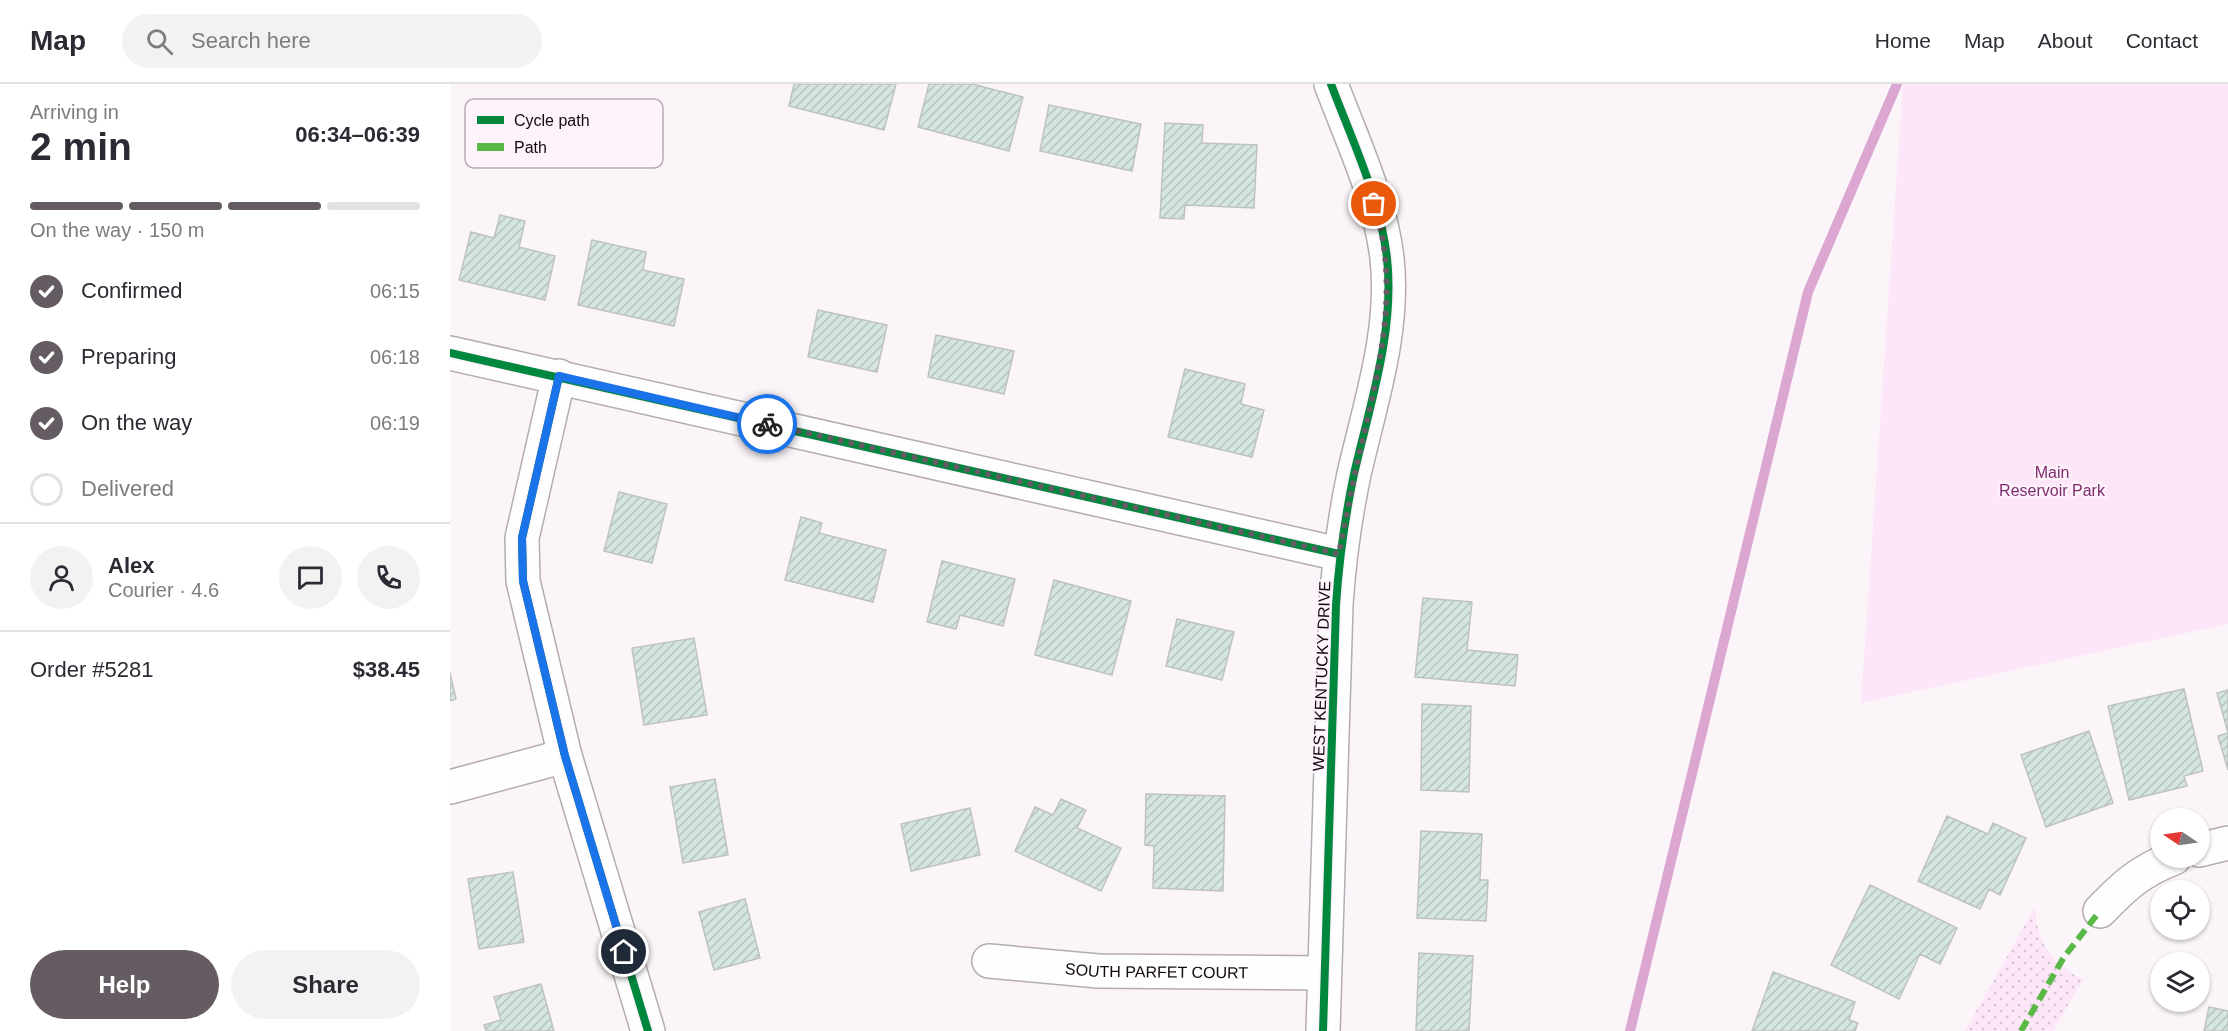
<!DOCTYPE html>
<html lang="en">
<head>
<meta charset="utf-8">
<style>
	:root { --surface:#fff; --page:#f2f2f3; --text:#2b2b33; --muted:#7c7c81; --line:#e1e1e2; --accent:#645c62 }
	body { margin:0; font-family:Arial,sans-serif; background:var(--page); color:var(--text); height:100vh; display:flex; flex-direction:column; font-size:22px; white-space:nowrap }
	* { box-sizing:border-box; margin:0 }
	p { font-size:20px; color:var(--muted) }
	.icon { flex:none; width:33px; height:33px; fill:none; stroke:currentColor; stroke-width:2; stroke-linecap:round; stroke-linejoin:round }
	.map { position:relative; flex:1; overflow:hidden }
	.panel { display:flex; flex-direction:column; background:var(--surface); width:450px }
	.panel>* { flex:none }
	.needle { width:39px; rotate:283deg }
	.fabs { position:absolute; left:1700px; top:724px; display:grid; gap:12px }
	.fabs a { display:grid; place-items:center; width:60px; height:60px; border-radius:50%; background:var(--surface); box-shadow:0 2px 4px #0004; font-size:30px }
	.pin { position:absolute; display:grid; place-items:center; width:51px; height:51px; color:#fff; margin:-26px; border:3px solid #fff; border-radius:50%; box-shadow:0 2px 6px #0007 }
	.courier { position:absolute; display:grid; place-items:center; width:60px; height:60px; margin:-30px; border:4px solid #1a73e8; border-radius:50%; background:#fff; color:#222; box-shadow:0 2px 8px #0007 }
	.headline em { font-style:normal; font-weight:800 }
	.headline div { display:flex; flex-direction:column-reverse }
	.headline { display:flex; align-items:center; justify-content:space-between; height:102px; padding:0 30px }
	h1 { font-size:39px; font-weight:800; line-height:45px }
	.bar { display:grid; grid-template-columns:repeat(4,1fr); gap:9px 6px; align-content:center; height:72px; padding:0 30px }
	.bar i { height:8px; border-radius:4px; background:var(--line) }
	.bar .current { background:var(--accent) }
	.bar p { grid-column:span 4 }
	.line { display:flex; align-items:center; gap:15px; padding:0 30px; border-top:2px solid var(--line) }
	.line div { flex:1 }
	.round { display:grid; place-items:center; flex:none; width:63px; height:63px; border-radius:32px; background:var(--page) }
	ol { padding:0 30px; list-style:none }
	li { display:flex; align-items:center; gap:18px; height:66px }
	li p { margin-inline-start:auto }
	li .icon { padding:6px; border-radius:50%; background:var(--accent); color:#fff; stroke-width:4 }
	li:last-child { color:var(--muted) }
	li i { width:33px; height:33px; border:3px solid var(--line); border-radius:50% }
	.button { display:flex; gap:12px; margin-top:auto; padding:12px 30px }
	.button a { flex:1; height:69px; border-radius:36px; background:var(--accent); color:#fff; font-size:24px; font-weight:800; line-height:69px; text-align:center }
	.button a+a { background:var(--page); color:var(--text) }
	header { display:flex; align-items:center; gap:36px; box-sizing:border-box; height:84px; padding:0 30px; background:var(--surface); border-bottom:2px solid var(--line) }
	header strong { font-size:28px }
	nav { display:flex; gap:33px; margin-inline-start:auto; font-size:21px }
	.search { width:420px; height:54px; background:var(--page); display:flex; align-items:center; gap:15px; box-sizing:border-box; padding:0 21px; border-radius:33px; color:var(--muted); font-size:22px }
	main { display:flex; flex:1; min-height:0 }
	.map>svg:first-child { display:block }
	.grass { fill:url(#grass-dots) }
	.green { fill:#fce6f7 }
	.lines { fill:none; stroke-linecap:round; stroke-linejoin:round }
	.stream { stroke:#dba7d0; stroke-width:10 }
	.building { fill:url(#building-hatch); stroke:#bec2c1; stroke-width:1.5 }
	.minor-casing { stroke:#b4acb2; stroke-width:36 }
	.tertiary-casing { stroke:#b4acb2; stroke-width:36 }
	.minor { stroke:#fefefe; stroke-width:33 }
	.tertiary { stroke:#fefefe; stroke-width:33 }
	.quiet { stroke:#58b947; stroke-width:6; stroke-dasharray:12 6; stroke-linecap:butt }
	.cycleway-casing { stroke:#fef2fb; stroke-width:11 }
	.cycleway { stroke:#00873e; stroke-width:8 }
	.done { stroke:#645c62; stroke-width:6; stroke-dasharray:0 10.8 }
	.route { stroke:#1a73e8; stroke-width:8 }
	.labels { text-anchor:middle; stroke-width:4.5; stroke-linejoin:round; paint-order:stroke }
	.park-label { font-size:16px; fill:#7e2c71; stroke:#fef2fb }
	.street-label { font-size:16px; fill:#120910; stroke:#fef2fb }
	.key { fill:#fef2fb; stroke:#b7acb4; stroke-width:1.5 }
	.key-label { font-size:16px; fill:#120910 }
</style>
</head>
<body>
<header>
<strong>Map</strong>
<div class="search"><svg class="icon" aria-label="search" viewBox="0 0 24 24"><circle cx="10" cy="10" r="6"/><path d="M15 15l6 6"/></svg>Search here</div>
<nav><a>Home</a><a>Map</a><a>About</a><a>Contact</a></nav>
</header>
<main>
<section class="panel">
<div class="headline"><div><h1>2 min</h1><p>Arriving in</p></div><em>06:34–06:39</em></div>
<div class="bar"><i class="current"></i><i class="current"></i><i class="current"></i><i></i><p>On the way · 150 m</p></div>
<ol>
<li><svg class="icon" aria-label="check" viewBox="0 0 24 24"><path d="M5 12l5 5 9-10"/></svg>Confirmed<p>06:15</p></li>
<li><svg class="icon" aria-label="check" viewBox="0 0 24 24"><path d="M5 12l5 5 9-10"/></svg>Preparing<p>06:18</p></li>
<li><svg class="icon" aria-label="check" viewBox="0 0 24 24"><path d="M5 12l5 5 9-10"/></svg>On the way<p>06:19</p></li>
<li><i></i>Delivered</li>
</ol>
<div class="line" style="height:108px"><a class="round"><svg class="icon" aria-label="person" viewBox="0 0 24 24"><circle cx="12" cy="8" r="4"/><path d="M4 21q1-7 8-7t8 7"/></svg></a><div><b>Alex</b><p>Courier · 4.6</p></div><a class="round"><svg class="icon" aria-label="chat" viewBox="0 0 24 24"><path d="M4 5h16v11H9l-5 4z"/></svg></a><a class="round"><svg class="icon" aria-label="phone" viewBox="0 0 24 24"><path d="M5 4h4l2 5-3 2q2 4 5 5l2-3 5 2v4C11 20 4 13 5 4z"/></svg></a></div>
<div class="line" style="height:78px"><div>Order #5281</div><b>$38.45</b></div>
<div class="button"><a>Help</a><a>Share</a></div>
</section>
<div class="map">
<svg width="1778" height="947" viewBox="0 0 1778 947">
	<defs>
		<pattern id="grass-dots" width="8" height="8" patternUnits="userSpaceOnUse" patternTransform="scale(1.5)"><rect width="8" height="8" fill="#fce6f7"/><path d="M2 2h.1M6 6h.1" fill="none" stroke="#d7c4d3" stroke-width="1.8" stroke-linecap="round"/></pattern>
		<pattern id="building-hatch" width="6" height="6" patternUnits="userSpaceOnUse" patternTransform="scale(1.5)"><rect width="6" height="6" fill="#d5e5df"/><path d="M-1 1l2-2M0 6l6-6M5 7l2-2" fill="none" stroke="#b6c3be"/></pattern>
	</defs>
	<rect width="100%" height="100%" fill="#fbf5fa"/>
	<path class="grass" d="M 1585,823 C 1587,860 1601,878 1633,896 L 1603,947 L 1515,947 Z"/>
	<path class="green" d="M 1453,0 L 1778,0 L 1778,540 L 1411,619 Z"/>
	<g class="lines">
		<path class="stream" d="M 1180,947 L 1358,208 L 1447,0"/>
	</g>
	<path class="building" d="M 344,0 L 446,0 L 434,46 L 339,22 Z
		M 479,0 L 522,0 L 573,13 L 559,67 L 468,43 Z
		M 599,21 L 691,40 L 682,87 L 590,67 Z
		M 715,39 L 753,41 L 752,59 L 807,61 L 804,124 L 735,121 L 734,135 L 710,134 Z
		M 50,131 L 75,137 L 69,163 L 105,172 L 95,216 L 9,196 L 21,148 L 44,154 Z
		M 142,156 L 196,168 L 193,186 L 234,195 L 224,242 L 128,221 Z
		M 368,226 L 437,241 L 427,288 L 358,273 Z
		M 486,251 L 564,267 L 554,310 L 478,293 Z
		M 735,285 L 795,300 L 791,320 L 814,326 L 802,373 L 718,353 Z
		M 169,408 L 217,420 L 202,479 L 154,467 Z
		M 351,433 L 372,439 L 369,449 L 436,466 L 423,518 L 335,496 Z
		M 492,477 L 565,495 L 553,542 L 510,531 L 506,545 L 477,538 Z
		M 604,496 L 681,517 L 662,591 L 585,571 Z
		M 973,514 L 1022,518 L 1017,566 L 1068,571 L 1065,602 L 965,593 Z
		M 727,535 L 784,548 L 772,596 L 716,582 Z
		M 244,554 L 257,631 L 194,641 L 182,564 Z
		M 0,589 L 6,615 L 0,617 Z
		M 1734,605 L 1753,687 L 1734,692 L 1737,702 L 1679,716 L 1658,622 Z
		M 1778,606 L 1778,686 L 1768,652 L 1778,649 L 1767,609 Z
		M 972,620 L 1021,622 L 1019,708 L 971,706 Z
		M 1639,647 L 1663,719 L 1596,743 L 1571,671 Z
		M 265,695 L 278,771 L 233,779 L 220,703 Z
		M 696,710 L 775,712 L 773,807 L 703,804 L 704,762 L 695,761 Z
		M 611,715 L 636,726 L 627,744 L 671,764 L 651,807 L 565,767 L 585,723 L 603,731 Z
		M 520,724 L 530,771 L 461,787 L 451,740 Z
		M 1497,732 L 1538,750 L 1543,739 L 1576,754 L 1550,811 L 1539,805 L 1530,825 L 1468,797 Z
		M 971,747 L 1032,750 L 1030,796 L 1038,796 L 1036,837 L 967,834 Z
		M 63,788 L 74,858 L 29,865 L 18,795 Z
		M 1420,801 L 1507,844 L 1490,880 L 1470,870 L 1449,915 L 1381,881 Z
		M 295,815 L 310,874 L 264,886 L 249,828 Z
		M 969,869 L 1023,872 L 1019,947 L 966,947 Z
		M 1323,888 L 1405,918 L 1399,936 L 1408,939 L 1405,947 L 1302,947 Z
		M 91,900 L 104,947 L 36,947 L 34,941 L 51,936 L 44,913 Z
		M 1759,923 L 1778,927 L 1778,947 L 1754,947 Z"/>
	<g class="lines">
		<defs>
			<g id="minor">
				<path d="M 0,269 L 889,470"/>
				<path d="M 109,292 L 72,454 L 73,497 L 115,672 L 198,947"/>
				<path d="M 0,703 L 115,672"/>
				<path d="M 1749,766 L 1778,759"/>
				<path d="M 1650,827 C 1674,802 1690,787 1724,774"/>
				<path id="s1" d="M 539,877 L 648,887 L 874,889"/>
			</g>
			<path id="tertiary" d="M 873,947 L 886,521 C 889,476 895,433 904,390 C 920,320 945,247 937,174 C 930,114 902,56 881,0"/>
		</defs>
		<use href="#minor" class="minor-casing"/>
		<use href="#tertiary" class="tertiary-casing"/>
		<use href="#minor" class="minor"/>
		<use href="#tertiary" class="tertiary"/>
		<path class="quiet" d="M 1571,947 L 1614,873 L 1650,827"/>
		<defs>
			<path id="cycleway" d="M 0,269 L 889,470
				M 109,292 L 72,454 L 73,497 L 115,672 L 198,947
				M 873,947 L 886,521 C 889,476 895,433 904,390 C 920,320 945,247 937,174 C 930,114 902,56 881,0"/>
		</defs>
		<use href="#cycleway" class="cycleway-casing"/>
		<use href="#cycleway" class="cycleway"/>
	</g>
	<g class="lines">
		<path class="done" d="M 317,340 L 889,470 C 896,435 902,401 910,367 C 929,285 951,203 924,120"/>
		<path class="route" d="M 174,868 L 115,672 L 73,497 L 72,454 L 109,292 L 317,340"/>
	</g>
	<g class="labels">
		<g class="park-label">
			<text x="1602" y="394">Main<tspan x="1602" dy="18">Reservoir Park</tspan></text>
		</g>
		<g class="street-label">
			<text transform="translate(871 592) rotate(-88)" y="6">WEST KENTUCKY DRIVE</text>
			<text dy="6" stroke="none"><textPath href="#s1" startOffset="168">SOUTH PARFET COURT</textPath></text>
		</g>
	</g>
	<rect x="15" y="15" width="198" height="69" rx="9" class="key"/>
	<rect x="27" y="32" width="27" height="8" fill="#00873e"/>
	<rect x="27" y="59" width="27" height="8" fill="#58b947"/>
	<g class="key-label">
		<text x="64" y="42">Cycle path</text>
		<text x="64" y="69">Path</text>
	</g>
</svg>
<div class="fabs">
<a><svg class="needle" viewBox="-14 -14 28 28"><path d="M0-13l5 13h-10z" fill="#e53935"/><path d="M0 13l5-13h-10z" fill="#7c7c81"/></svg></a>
<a><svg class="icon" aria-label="locate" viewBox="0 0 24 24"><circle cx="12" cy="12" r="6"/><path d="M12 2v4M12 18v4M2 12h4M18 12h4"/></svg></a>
<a><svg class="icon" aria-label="layers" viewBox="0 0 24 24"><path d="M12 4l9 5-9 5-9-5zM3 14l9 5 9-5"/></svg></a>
</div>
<div class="pin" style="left:924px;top:120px;background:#ea580c"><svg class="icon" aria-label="bag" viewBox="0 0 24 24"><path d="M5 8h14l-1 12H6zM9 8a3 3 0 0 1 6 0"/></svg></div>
<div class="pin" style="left:174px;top:868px;background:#1f2937"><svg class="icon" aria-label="home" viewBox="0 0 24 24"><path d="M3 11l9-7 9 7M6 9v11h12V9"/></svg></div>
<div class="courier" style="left:317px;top:340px"><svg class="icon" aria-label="bike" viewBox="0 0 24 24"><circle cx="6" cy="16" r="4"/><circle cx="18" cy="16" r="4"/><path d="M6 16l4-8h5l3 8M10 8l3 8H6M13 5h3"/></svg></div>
</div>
</main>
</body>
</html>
